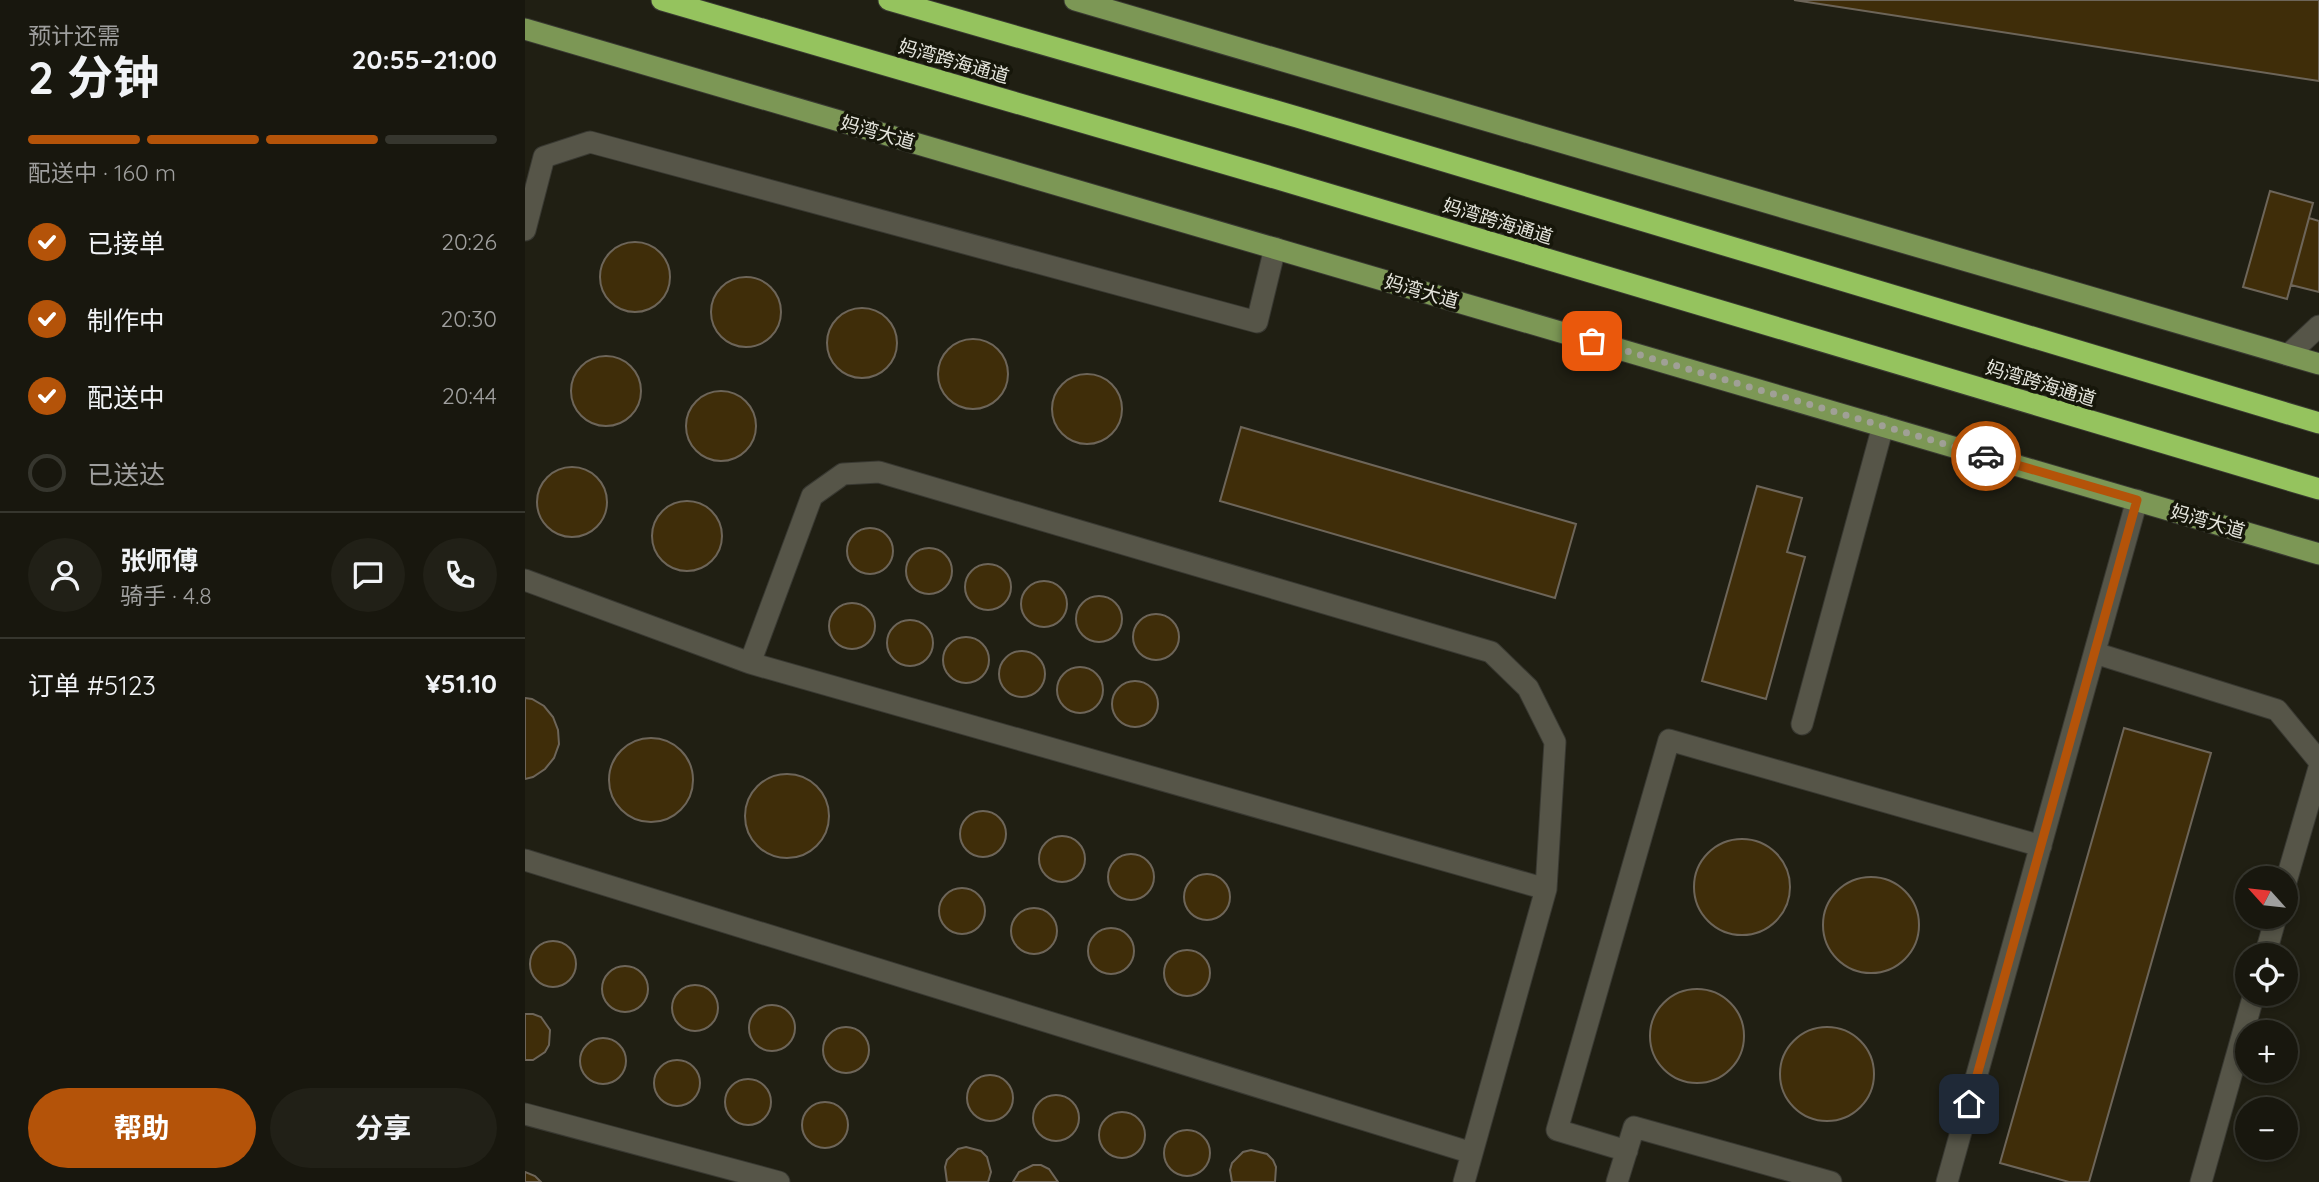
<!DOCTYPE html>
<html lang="zh">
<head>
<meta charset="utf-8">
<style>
	:root { --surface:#18170e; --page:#212017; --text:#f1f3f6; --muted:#9f9f9e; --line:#36362e; --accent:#b45309 }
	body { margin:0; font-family:Quicksand,"Noto Sans SC",sans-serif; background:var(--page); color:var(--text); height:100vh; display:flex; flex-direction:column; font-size:26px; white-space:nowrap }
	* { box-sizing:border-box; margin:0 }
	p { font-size:23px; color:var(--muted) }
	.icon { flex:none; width:38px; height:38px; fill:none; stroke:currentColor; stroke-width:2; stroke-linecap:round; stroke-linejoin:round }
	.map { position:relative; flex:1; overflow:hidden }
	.side { display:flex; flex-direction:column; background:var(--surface); width:525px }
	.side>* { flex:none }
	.needle { width:46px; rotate:297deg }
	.fabs { position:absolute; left:1710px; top:866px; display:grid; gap:14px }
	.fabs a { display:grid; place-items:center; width:63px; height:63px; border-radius:50%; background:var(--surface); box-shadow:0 4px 10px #0003,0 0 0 2px var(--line); font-size:35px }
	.pin { position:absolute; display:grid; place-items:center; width:60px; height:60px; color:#fff; margin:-30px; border-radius:14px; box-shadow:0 4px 10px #0006 }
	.courier { position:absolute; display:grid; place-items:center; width:70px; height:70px; margin:-35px; border:5px solid #b45309; border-radius:50%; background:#fff; color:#222; box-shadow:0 2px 9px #0007 }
	.head em { font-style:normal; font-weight:700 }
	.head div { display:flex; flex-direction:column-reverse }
	.head { display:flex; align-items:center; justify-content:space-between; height:119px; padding:0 28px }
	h1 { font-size:46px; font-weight:700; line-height:52px }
	.bar { display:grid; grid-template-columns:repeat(4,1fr); gap:10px 7px; align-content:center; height:84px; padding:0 28px }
	.bar i { height:9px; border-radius:5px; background:var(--line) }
	.bar .current { background:var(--accent) }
	.bar p { grid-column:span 4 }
	.line { display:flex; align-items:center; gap:18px; padding:0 28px; border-top:2px solid var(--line) }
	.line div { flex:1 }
	.round { display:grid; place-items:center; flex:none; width:74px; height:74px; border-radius:37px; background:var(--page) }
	ol { padding:0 28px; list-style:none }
	li { display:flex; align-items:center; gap:21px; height:77px }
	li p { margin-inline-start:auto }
	li .icon { padding:7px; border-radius:50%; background:var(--accent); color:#fff; stroke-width:4 }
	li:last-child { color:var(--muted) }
	li i { width:38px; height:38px; border:4px solid var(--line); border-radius:50% }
	.cta { display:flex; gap:14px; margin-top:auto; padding:14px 28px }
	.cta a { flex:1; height:80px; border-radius:42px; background:var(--accent); color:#fff; font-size:28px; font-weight:700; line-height:80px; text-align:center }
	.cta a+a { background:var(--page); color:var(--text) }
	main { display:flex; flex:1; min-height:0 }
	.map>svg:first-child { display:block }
	.building { fill:#3f2d09; stroke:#6d6559; stroke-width:2 }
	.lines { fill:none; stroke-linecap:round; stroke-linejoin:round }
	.minor-casing { stroke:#393932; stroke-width:23 }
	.major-casing { stroke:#393932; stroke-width:23 }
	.highway-casing { stroke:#393932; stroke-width:23 }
	.minor { stroke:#565548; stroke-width:21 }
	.major { stroke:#7c9755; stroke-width:21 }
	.highway { stroke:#95c35e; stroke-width:21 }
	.done { stroke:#a0a096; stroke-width:7; stroke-dasharray:0 12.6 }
	.route { stroke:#b45309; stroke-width:9 }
	.labels { text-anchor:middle; stroke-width:7; stroke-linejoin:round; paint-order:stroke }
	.street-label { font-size:19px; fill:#e5e5dd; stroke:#16160a }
</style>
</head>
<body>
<main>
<section class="side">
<div class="head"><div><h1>2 分钟</h1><p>预计还需</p></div><em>20:55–21:00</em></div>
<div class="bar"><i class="current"></i><i class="current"></i><i class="current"></i><i></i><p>配送中 · 160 m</p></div>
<ol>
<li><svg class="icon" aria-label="check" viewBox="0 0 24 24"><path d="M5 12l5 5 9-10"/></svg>已接单<p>20:26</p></li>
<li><svg class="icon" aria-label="check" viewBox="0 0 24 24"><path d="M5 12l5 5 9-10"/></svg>制作中<p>20:30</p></li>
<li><svg class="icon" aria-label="check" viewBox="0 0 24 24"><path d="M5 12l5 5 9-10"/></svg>配送中<p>20:44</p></li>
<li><i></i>已送达</li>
</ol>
<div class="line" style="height:126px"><a class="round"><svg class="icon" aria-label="person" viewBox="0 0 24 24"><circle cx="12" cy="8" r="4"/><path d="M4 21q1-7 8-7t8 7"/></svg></a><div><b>张师傅</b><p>骑手 · 4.8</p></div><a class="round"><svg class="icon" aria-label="chat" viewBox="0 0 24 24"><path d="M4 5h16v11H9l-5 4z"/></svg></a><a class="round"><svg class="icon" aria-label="phone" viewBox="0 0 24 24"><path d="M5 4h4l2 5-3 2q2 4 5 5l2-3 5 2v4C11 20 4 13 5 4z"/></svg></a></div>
<div class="line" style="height:91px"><div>订单 #5123</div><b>¥51.10</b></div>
<div class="cta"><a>帮助</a><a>分享</a></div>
</section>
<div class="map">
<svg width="1794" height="1182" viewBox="0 0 1794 1182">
	<rect width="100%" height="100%" fill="#201f13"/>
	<path class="building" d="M 1269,0 L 1794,0 L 1794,81 Z
		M 1745,191 L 1788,203 L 1762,299 L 1718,287 Z
		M 1784,218 L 1794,221 L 1794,292 L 1766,285 Z
		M75 277a35 35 0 1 1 70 0a35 35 0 1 1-70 0Z
		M186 312a35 35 0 1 1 70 0a35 35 0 1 1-70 0Z
		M302 343a35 35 0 1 1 70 0a35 35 0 1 1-70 0Z
		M413 374a35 35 0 1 1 70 0a35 35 0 1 1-70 0Z
		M46 391a35 35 0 1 1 70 0a35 35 0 1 1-70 0Z
		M527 409a35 35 0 1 1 70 0a35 35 0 1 1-70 0Z
		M161 426a35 35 0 1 1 70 0a35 35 0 1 1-70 0Z
		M 716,427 L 1051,524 L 1030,598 L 695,501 Z
		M12 502a35 35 0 1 1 70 0a35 35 0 1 1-70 0Z
		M 1232,486 L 1277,498 L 1262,552 L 1280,557 L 1241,699 L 1177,681 Z
		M127 536a35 35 0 1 1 70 0a35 35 0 1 1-70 0Z
		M322 551a23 23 0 1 1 46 0a23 23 0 1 1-46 0Z
		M381 571a23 23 0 1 1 46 0a23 23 0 1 1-46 0Z
		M440 587a23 23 0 1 1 46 0a23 23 0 1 1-46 0Z
		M496 604a23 23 0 1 1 46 0a23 23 0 1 1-46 0Z
		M551 619a23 23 0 1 1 46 0a23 23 0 1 1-46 0Z
		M304 626a23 23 0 1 1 46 0a23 23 0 1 1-46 0Z
		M608 637a23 23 0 1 1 46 0a23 23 0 1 1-46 0Z
		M362 643a23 23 0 1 1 46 0a23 23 0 1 1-46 0Z
		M418 660a23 23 0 1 1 46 0a23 23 0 1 1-46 0Z
		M474 674a23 23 0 1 1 46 0a23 23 0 1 1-46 0Z
		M532 690a23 23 0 1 1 46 0a23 23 0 1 1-46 0Z
		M587 704a23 23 0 1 1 46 0a23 23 0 1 1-46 0Z
		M 0,698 L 7,699 L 19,706 L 28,717 L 33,730 L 34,744 L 29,758 L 20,769 L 8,777 L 0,779 Z
		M 1599,728 L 1686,753 L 1564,1182 L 1544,1182 L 1475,1163 Z
		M84 780a42 42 0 1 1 84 0a42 42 0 1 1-84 0Z
		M220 816a42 42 0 1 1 84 0a42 42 0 1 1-84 0Z
		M435 834a23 23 0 1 1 46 0a23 23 0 1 1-46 0Z
		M514 859a23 23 0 1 1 46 0a23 23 0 1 1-46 0Z
		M1169 887a48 48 0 1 1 96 0a48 48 0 1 1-96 0Z
		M583 877a23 23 0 1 1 46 0a23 23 0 1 1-46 0Z
		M659 897a23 23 0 1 1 46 0a23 23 0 1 1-46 0Z
		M1298 925a48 48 0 1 1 96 0a48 48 0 1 1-96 0Z
		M414 911a23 23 0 1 1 46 0a23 23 0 1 1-46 0Z
		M486 931a23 23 0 1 1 46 0a23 23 0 1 1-46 0Z
		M563 951a23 23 0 1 1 46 0a23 23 0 1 1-46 0Z
		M5 964a23 23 0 1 1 46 0a23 23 0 1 1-46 0Z
		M639 973a23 23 0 1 1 46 0a23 23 0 1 1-46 0Z
		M77 989a23 23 0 1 1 46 0a23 23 0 1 1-46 0Z
		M147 1008a23 23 0 1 1 46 0a23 23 0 1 1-46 0Z
		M1125 1036a47 47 0 1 1 94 0a47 47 0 1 1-94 0Z
		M224 1028a23 23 0 1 1 46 0a23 23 0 1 1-46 0Z
		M 0,1014 L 8,1014 L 16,1017 L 25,1030 L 24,1045 L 20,1052 L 8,1060 L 0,1060 Z
		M1255 1074a47 47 0 1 1 94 0a47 47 0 1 1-94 0Z
		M298 1050a23 23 0 1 1 46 0a23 23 0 1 1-46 0Z
		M55 1061a23 23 0 1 1 46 0a23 23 0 1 1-46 0Z
		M129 1083a23 23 0 1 1 46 0a23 23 0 1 1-46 0Z
		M442 1098a23 23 0 1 1 46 0a23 23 0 1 1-46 0Z
		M200 1102a23 23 0 1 1 46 0a23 23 0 1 1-46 0Z
		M508 1118a23 23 0 1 1 46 0a23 23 0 1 1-46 0Z
		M277 1125a23 23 0 1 1 46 0a23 23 0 1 1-46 0Z
		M574 1135a23 23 0 1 1 46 0a23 23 0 1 1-46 0Z
		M639 1153a23 23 0 1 1 46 0a23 23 0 1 1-46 0Z
		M 441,1147 L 456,1151 L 462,1157 L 466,1172 L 463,1182 L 422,1182 L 420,1167 L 422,1160 L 433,1149 Z
		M 726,1150 L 742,1154 L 748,1160 L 751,1167 L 750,1182 L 707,1182 L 705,1170 L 707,1163 L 718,1152 Z
		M 508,1165 L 516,1165 L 524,1169 L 533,1182 L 488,1182 L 494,1172 Z
		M 0,1172 L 10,1176 L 16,1182 L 0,1182 Z"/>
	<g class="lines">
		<defs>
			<path id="minor" d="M 0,230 L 19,157 L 65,142 L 732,322 L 750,248
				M 1763,355 L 1794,326
				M 0,580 L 225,663 L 1021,889
				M 1570,653 L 1752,710 L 1794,761
				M 225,663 L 287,496 L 318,474 L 354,472 L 966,652 L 1003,688 L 1030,742 L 1021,889 L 939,1182
				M 1277,724 L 1358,426
				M 0,860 L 947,1153
				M 1760,885 L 1794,768
				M 1740,956 L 1751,917
				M 0,1114 L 254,1182
				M 1102,1151 L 1032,1130 L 1144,740 L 1516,846
				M 1092,1182 L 1109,1127 L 1306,1182
				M 1422,1182 L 1612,500
				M 1676,1182 L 1729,994"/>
			<path id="major" d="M 550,0 L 1794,364
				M 0,29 L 1794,554"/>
			<path id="highway" d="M 137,0 L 753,179 L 1794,489
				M 364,0 L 772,117 L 1794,423"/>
		</defs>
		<use href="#minor" class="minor-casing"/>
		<use href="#major" class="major-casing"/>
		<use href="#highway" class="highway-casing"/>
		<use href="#minor" class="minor"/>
		<use href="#major" class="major"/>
		<use href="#highway" class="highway"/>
	</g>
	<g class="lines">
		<path class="done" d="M 1067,341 L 1461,456"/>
		<path class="route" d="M 1444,1104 L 1612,500 L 1461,456"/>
	</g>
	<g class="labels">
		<g class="street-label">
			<text transform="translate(429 61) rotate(16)" y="7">妈湾跨海通道</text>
			<text transform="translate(353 132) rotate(16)" y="7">妈湾大道</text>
			<text transform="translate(973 221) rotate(17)" y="7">妈湾跨海通道</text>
			<text transform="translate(897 291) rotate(16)" y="7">妈湾大道</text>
			<text transform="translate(1516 383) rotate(17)" y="7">妈湾跨海通道</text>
			<text transform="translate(1683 521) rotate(16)" y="7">妈湾大道</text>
		</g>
	</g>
</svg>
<div class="fabs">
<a><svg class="needle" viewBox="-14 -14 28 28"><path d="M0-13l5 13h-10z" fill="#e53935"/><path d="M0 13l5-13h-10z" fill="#9f9f9e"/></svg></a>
<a><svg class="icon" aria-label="locate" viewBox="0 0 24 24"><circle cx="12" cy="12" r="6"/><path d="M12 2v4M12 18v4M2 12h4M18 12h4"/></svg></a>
<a>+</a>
<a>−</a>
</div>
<div class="pin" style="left:1067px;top:341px;background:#ea580c"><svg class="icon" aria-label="bag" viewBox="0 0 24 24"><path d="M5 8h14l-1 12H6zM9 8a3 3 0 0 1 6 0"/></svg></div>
<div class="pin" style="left:1444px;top:1104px;background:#1f2937"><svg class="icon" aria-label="home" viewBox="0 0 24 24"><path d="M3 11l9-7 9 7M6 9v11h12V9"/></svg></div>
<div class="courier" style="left:1461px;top:456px"><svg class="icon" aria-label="car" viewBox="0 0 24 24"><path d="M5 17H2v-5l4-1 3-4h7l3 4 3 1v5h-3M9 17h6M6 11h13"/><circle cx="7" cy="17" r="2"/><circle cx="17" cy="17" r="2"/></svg></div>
</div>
</main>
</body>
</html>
